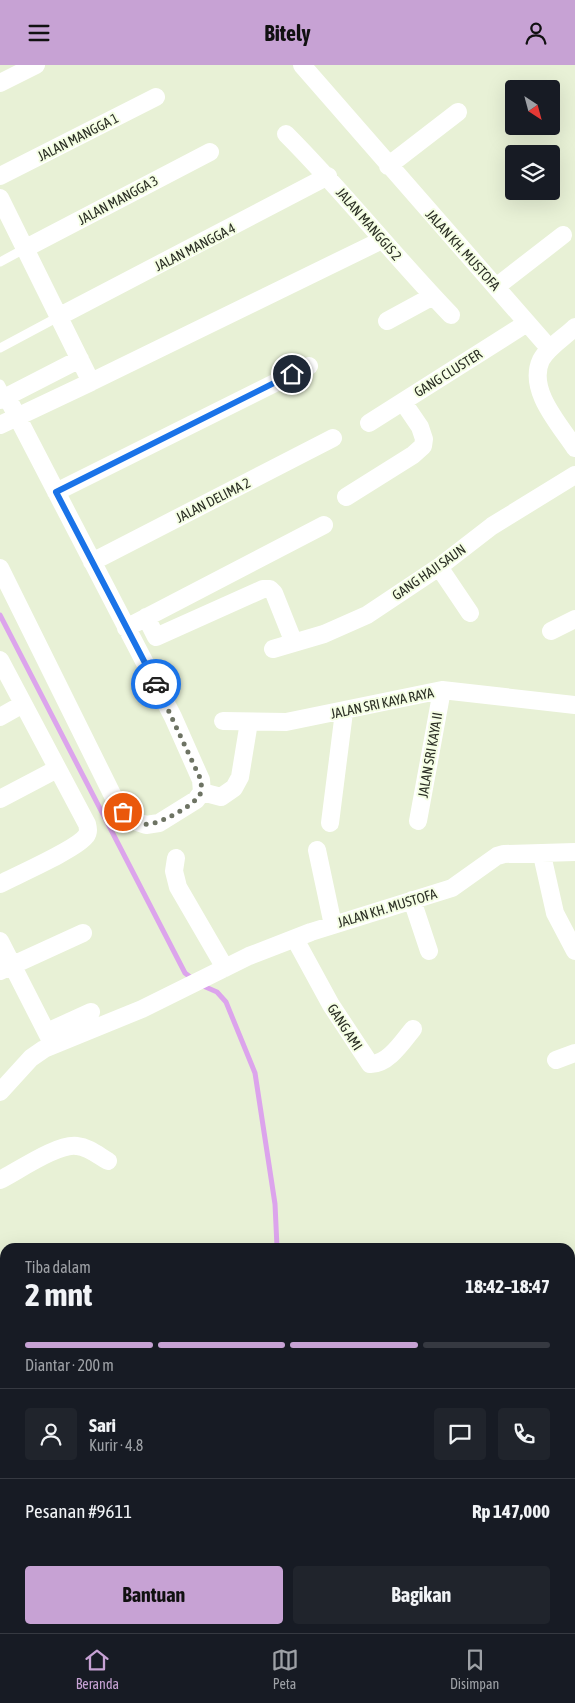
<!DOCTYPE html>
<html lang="id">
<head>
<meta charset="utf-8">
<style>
	:root { --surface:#171b24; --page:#20242c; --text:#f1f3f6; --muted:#9ea1a6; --line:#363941; --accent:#c7a2d4 }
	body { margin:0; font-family:"Asap Condensed",sans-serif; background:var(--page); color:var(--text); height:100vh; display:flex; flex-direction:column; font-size:19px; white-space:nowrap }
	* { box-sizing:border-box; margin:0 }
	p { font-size:16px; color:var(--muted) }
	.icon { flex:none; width:28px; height:28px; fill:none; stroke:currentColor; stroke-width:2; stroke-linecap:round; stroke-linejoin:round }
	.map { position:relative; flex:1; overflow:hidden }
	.details { position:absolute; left:0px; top:1178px; width:575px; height:391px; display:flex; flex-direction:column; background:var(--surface); border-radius:15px 15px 0 0; box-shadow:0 5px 20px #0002 }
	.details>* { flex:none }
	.needle { width:32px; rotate:144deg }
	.buttons { position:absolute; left:505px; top:15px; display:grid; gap:10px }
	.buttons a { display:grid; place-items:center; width:55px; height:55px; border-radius:5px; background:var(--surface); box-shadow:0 5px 20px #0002; font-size:25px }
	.pin { position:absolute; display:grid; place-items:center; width:42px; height:42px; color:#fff; margin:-21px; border:2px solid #fff; border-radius:50%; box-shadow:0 1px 5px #0007 }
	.courier { position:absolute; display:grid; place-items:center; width:50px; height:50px; margin:-25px; border:4px solid #1a73e8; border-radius:50%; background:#fff; color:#222; box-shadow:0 1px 6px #0007 }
	.headline em { font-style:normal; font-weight:700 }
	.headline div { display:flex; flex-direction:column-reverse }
	.headline { display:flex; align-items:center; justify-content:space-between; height:85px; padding:0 25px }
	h1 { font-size:32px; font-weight:700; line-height:38px }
	.bar { display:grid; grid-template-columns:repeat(4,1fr); gap:8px 5px; align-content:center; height:60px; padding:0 25px }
	.bar i { height:6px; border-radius:4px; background:var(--line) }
	.bar .selected { background:var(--accent) }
	.bar p { grid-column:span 4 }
	.line { display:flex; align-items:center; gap:12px; padding:0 25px; border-top:1px solid var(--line) }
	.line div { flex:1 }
	.round { display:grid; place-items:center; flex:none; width:52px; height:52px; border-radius:5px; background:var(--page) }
	.button { display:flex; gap:10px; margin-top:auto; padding:10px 25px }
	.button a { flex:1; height:58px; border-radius:5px; background:var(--accent); color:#111; font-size:20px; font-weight:700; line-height:58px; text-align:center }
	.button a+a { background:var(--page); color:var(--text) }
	header { display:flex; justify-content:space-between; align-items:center; height:65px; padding:0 25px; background:var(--accent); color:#111; font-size:22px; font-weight:700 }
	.dock { display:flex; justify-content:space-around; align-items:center; height:70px; border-top:1px solid var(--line); background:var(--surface); font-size:14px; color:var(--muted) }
	.dock a { display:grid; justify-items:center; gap:2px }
	.dock .selected { color:var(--accent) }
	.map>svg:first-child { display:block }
	.built { fill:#dae5c4 }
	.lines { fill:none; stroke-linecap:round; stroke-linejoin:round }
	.stream { stroke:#dca4ec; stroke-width:5 }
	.service { stroke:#fff; stroke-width:9 }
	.minor { stroke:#fff; stroke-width:18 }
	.done { stroke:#6d7363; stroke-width:5; stroke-dasharray:0 9 }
	.route { stroke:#1a73e8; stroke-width:6 }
	.labels { text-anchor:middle; stroke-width:4; stroke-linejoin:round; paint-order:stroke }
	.street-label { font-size:14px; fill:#2b2f25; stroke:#f5fee4 }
</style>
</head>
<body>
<header><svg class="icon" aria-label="menu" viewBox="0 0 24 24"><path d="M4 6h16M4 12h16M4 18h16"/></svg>Bitely<svg class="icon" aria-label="person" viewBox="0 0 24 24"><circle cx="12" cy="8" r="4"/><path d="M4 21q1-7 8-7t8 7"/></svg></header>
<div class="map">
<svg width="575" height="1568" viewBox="0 0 575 1568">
	<rect width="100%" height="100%" fill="#e8f1d6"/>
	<path class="built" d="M 218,1564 L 278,1564 L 279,1568 L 207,1568 Z"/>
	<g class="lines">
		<path class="stream" d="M 0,550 L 185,908 L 194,915
			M 201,920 L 217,927 L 226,937 L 255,1008 L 275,1139 L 277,1182
			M 296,1568 L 296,1564"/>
		<path class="service" d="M 0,197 L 26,183
			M 0,283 L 60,251
			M 0,319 L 7,332"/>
		<path class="minor" d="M 302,0 L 550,284
			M 0,18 L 36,0
			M 286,69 C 344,127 394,191 451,250
			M 388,101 L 458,47
			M 0,111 L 156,32
			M 0,133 L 91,317 L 382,175
			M 26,183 L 210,87
			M 496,222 L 563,170
			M 60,251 L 328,111
			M 387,256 L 433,231
			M 575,262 C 565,272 548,282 541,295 C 527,325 560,360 575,383
			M 0,335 L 80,294
			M 369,358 L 527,258
			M 0,360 L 91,317
			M 56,427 L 309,301
			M 346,432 L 413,390 L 423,381 L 424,374 L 420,362 L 403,337
			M 92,497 L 333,373
			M 439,502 L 470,548
			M 0,503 L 113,731 L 123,747 L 134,756 L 146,760 L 159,758 L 196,735 L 202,727 L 201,715 L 173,652 L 7,332
			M 146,552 L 156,572 L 263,524 L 270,524 L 274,528 L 294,578
			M 126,563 L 324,460
			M 551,566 L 575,554
			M 273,584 L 324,569 L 367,550 L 439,502 L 492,461 L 575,410
			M 0,595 L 87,759 C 88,763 89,767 86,771 C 77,784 17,810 0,819
			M 0,652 L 23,639
			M 223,656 L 286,657 L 442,625 L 575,640
			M 202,727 L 221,732 L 234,723 L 240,712 L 249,657
			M 0,734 L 57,704
			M 418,756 L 442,625
			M 330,758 L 344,647
			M 317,785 L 333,860
			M 542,790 L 555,848 L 575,886
			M 176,793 L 174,806 L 178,822 L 225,903
			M 412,835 L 429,886
			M 295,874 L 331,940 L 370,999 C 388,1000 403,976 413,964
			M 0,876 L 53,980
			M 0,906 L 83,868
			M 47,967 L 91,947
			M 556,995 L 575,988
			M 0,1027 L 31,993 L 44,984 L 142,944 L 249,891 L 311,867 L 452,823 L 497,791 L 504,789 L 575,787
			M 0,1115 C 18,1106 58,1078 77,1081 C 89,1082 99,1091 108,1096
			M 0,1266 L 5,1263
			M 0,1293 L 5,1303
			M 0,1327 L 5,1324
			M 570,1391 L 575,1405
			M 0,1405 L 5,1401
			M 570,1513 L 575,1511
			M 0,1545 L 5,1542
			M 89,1564 L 91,1568
			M 46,1568 L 53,1564
			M 158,1568 L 167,1564"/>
	</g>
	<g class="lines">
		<path class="done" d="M 123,747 C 130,753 136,758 144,759 C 156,762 198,739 201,727 C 202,724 201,718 201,715 L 156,619"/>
		<path class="route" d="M 156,619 L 56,427 L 292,309"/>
	</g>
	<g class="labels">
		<g class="street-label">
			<text transform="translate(78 72) rotate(-27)" y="5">JALAN MANGGA 1</text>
			<text transform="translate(118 135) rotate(-28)" y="5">JALAN MANGGA 3</text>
			<text transform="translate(369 159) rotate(49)" y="5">JALAN MANGGIS 2</text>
			<text transform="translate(195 182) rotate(-27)" y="5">JALAN MANGGA 4</text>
			<text transform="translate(463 185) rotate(48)" y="5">JALAN KH. MUSTOFA</text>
			<text transform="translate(448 308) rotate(-32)" y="5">GANG CLUSTER</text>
			<text transform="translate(213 435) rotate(-27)" y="5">JALAN DELIMA 2</text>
			<text transform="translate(429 507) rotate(-35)" y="5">GANG HAJI SAUN</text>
			<text transform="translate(382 638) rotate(-12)" y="5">JALAN SRI KAYA RAYA</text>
			<text transform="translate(430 690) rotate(-80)" y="5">JALAN SRI KAYA II</text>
			<text transform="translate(387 843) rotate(-17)" y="5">JALAN KH. MUSTOFA</text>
			<text transform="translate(345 962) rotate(57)" y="5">GANG AMI</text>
		</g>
	</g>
</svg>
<div class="buttons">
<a><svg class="needle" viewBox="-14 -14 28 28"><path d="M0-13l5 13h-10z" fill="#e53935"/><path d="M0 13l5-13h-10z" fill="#9ea1a6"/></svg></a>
<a><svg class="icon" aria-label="layers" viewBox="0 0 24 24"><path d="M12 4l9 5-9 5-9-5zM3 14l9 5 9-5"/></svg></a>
</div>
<div class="pin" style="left:123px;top:747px;background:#ea580c"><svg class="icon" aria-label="bag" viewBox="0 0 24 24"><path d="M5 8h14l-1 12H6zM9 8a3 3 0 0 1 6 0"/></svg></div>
<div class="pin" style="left:292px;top:309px;background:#1f2937"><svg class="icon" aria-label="home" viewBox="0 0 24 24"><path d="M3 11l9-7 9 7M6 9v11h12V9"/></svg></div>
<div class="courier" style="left:156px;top:619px"><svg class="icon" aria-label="car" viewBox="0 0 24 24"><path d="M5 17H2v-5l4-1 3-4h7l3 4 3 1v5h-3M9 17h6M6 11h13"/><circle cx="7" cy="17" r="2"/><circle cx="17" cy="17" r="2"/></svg></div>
<section class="details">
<div class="headline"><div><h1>2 mnt</h1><p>Tiba dalam</p></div><em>18:42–18:47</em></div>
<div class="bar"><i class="selected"></i><i class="selected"></i><i class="selected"></i><i></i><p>Diantar · 200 m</p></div>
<div class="line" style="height:90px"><a class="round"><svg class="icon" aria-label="person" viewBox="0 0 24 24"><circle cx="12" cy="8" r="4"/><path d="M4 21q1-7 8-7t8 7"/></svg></a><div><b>Sari</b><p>Kurir · 4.8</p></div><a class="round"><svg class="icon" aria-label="chat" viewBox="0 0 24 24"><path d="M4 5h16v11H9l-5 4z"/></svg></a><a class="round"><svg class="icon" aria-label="phone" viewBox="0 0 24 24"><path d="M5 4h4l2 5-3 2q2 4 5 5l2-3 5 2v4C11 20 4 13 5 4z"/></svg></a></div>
<div class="line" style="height:65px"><div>Pesanan #9611</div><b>Rp 147,000</b></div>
<div class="button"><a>Bantuan</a><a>Bagikan</a></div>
</section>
</div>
<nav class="dock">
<a class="selected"><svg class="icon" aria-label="home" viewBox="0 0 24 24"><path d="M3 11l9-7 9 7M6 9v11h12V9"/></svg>Beranda</a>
<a><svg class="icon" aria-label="map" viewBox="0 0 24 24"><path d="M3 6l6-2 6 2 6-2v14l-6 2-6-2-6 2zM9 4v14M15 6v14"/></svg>Peta</a>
<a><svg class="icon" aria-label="saved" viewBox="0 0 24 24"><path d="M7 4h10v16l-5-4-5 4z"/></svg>Disimpan</a>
</nav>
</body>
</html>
